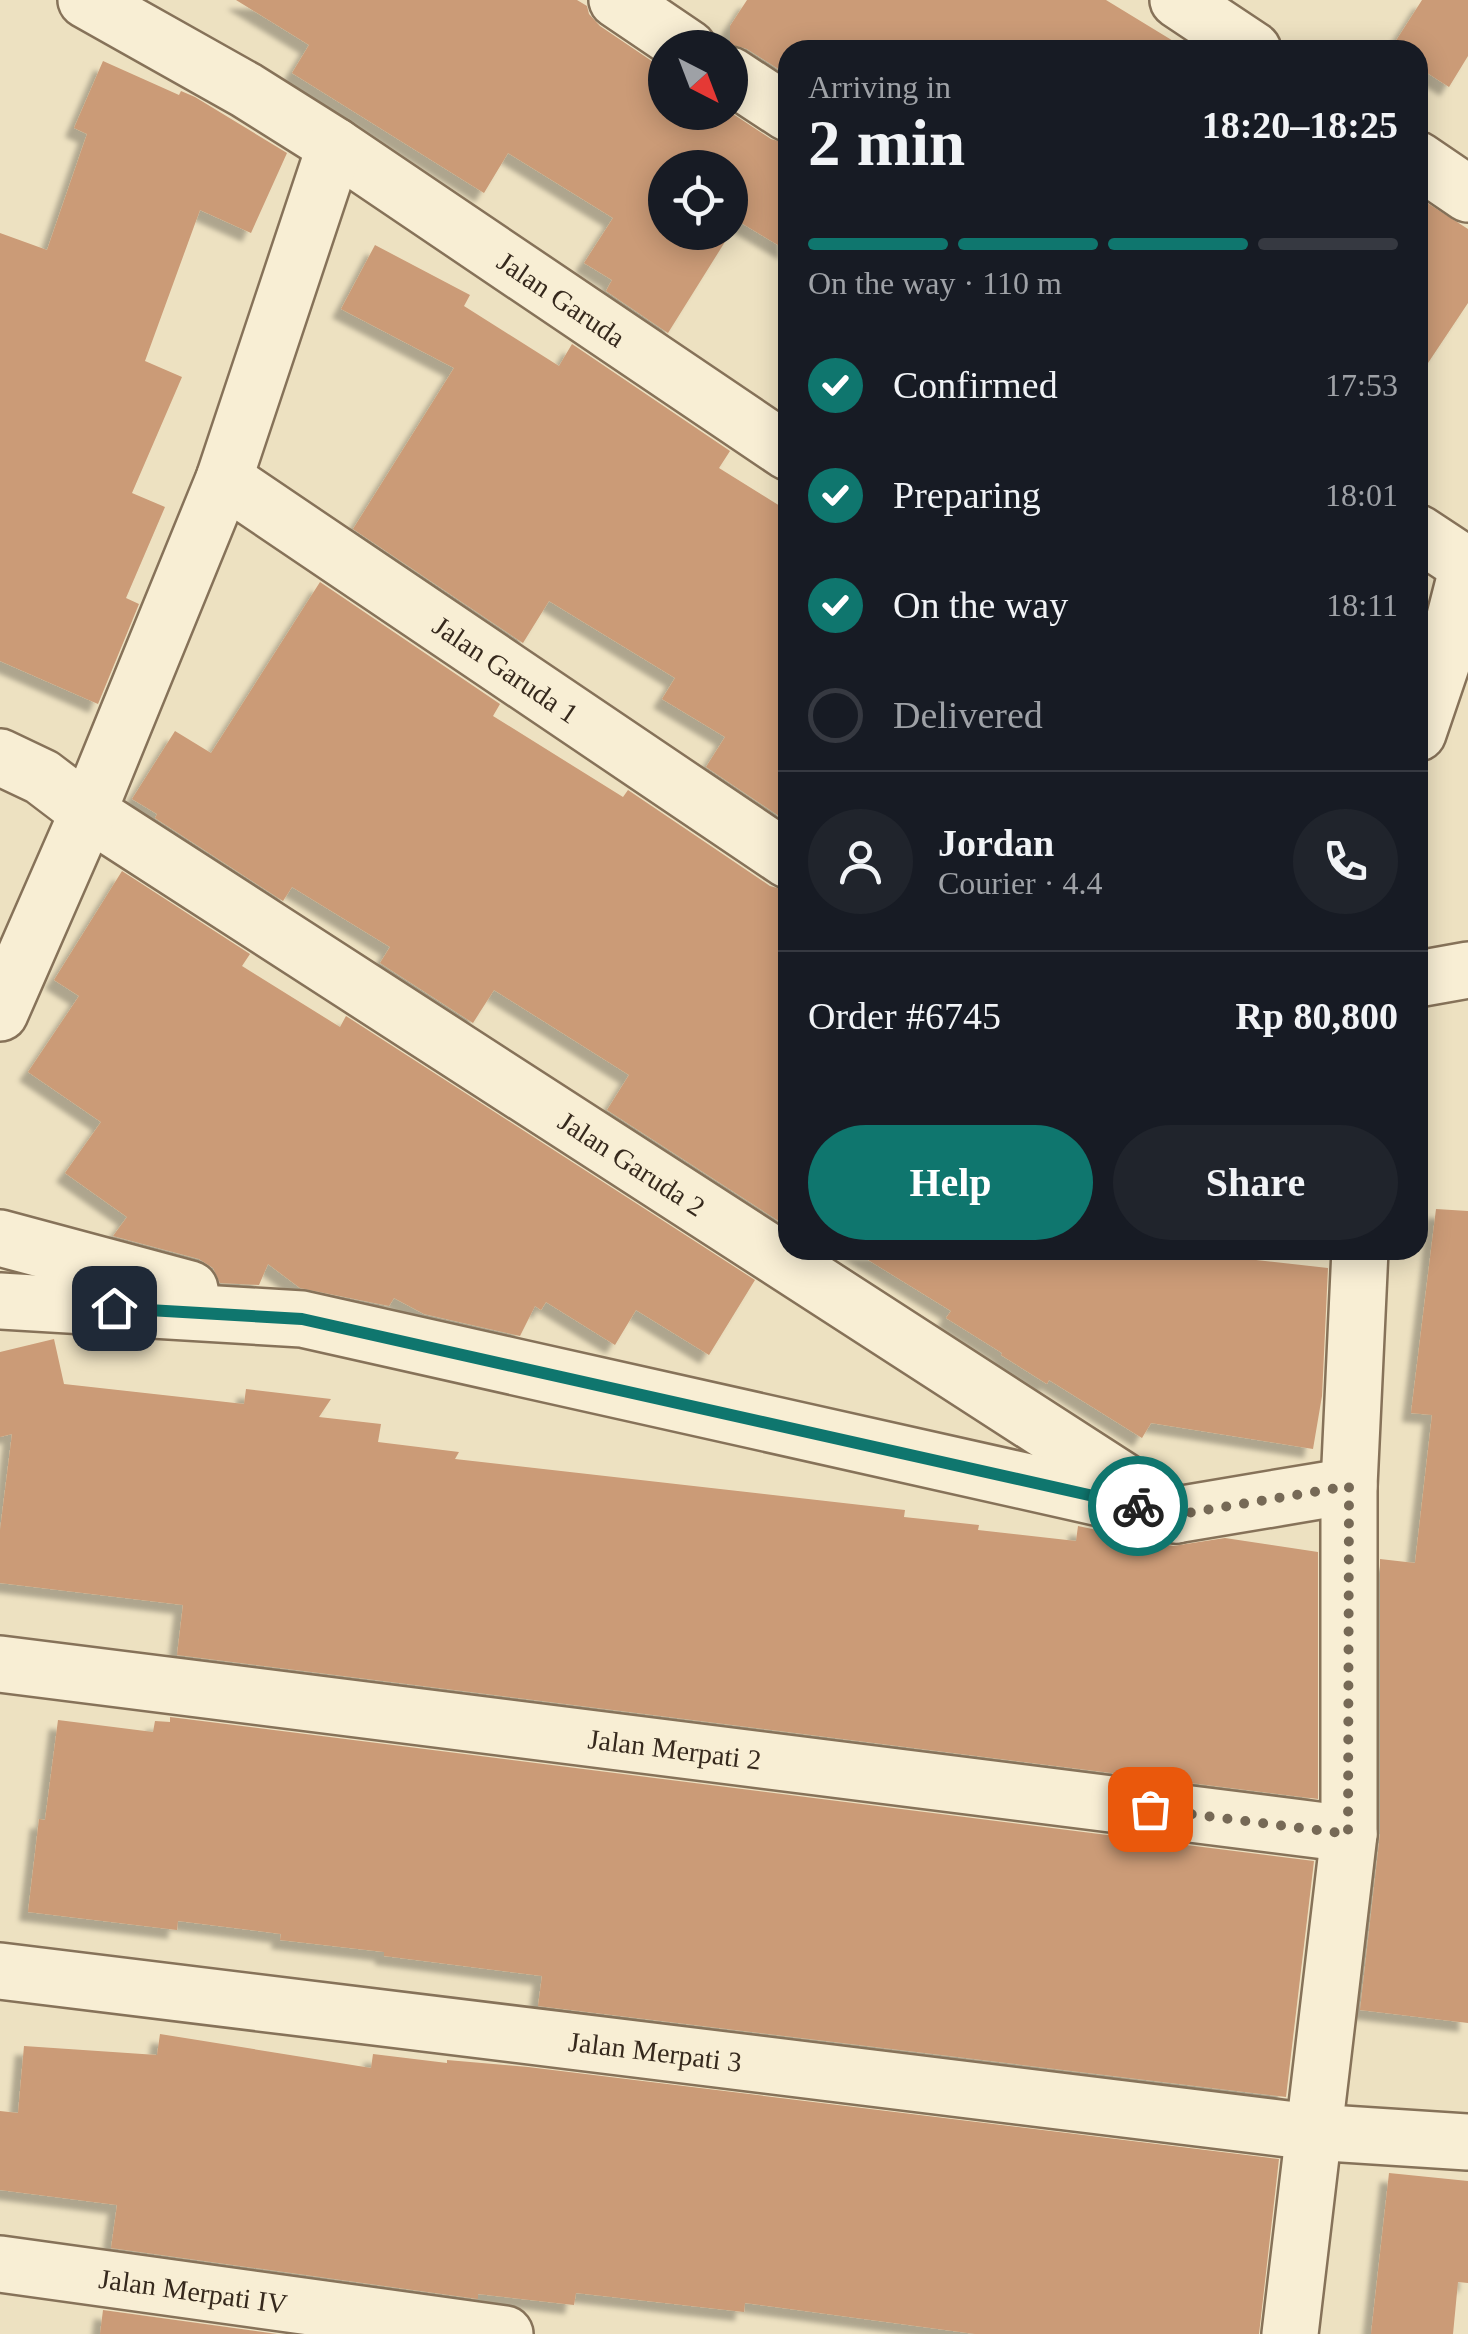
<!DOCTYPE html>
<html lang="en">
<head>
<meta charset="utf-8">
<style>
	:root { --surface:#171b24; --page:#20242c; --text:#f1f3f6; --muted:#9ea1a6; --line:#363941; --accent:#0f766e }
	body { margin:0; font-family:Georgia,serif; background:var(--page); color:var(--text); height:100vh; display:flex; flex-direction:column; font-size:38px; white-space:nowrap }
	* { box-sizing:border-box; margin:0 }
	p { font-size:32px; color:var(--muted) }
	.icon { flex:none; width:55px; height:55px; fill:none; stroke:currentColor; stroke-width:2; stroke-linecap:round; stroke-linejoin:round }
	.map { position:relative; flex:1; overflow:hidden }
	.drawer { position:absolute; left:778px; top:40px; width:650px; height:1220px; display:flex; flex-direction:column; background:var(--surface); border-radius:30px; box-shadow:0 5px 25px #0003 }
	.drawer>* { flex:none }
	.needle { width:65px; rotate:138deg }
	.fabs { position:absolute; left:648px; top:30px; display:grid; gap:20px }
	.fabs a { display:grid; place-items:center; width:100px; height:100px; border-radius:50%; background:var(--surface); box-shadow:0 5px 25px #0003; font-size:50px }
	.pin { position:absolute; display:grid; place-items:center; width:85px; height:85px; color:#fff; margin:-42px; border-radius:20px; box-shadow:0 5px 15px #0006 }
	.courier { position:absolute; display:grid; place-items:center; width:100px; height:100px; margin:-50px; border:8px solid #0f766e; border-radius:50%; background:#fff; color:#222; box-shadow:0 2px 12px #0007 }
	.summary em { font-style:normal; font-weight:700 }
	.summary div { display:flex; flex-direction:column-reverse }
	.summary { display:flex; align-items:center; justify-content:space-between; height:170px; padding:0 30px }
	h1 { font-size:65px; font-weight:700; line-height:75px }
	.bar { display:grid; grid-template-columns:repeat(4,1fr); gap:15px 10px; align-content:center; height:120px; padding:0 30px }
	.bar i { height:12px; border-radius:8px; background:var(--line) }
	.bar .selected { background:var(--accent) }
	.bar p { grid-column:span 4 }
	.line { display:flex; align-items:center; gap:25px; padding:0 30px; border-top:2px solid var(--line) }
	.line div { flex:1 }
	.round { display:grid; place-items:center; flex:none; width:105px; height:105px; border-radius:52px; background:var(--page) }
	ol { padding:0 30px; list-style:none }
	li { display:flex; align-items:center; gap:30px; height:110px }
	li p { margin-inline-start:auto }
	li .icon { padding:10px; border-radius:50%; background:var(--accent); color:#fff; stroke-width:4 }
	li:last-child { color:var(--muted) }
	li i { width:55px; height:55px; border:5px solid var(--line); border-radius:50% }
	.action { display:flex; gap:20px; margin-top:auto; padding:20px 30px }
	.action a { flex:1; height:115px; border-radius:60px; background:var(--accent); color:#fff; font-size:40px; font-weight:700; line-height:115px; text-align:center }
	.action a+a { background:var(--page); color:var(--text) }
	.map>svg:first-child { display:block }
	.building { fill:#cb9b77; fill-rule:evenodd; filter:url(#shadow) }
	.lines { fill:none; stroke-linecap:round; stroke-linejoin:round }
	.minor-casing { stroke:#867259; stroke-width:60 }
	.minor { stroke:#f8eed4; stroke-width:55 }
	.done { stroke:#766956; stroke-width:10; stroke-dasharray:0 18 }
	.route { stroke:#0f766e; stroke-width:12 }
	.labels { text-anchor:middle; stroke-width:8; stroke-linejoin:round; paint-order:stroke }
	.street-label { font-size:28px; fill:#36291d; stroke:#f5ebd0 }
</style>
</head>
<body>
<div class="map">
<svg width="1468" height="2334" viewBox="0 0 1468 2334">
	<defs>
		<filter id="shadow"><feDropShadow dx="-9" dy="9" stdDeviation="2.5" flood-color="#0004"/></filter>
	</defs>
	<rect width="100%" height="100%" fill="#ede1c1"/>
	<path class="building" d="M 236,0 L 577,0 L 587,6 L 589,14 L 600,26 L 665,70 L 665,112 L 730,112 L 771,139 L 788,144 L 788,251 L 738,221 L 668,333 L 606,291 L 612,280 L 584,263 L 613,218 L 508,153 L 484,193 L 292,73 L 309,45 ZM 665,168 L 730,168 L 730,232 L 665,232 Z
		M 747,0 L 1106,0 L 1188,50 L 788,50 L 788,75 L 747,49 L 730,44 L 730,26 Z
		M 1422,0 L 1468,0 L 1468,56 L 1449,87 L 1418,67 L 1418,50 L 1390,50 Z
		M 103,61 L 179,95 L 181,91 L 195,97 L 287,153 L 251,233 L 200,210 L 145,361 L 182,377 L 132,493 L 165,507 L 126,598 L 139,604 L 98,704 L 0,661 L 0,233 L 47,250 L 87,134 L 74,128 Z
		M 1418,197 L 1468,229 L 1468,303 L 1418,378 Z
		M 375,245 L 470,295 L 464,306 L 559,366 L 572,344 L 730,451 L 719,468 L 788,511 L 788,822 L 706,767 L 725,737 L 662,699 L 675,678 L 549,601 L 523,643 L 353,529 L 454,368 L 341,309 Z
		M 320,582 L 500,704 L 493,716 L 623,797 L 628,790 L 770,886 L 788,891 L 788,1227 L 607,1110 L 629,1075 L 494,990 L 473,1023 L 380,963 L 390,947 L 292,887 L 283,901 L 155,818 L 157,814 L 132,799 L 175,731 L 211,753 Z
		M 122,871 L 250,954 L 242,966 L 340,1027 L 346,1016 L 755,1280 L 709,1355 L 636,1310 L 615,1345 L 546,1302 L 541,1310 L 535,1306 L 520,1336 L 424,1314 L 394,1298 L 389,1306 L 300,1288 L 268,1264 L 259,1285 L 220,1283 L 213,1268 L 199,1259 L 113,1236 L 127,1217 L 65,1173 L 101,1122 L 28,1072 L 79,996 L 54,980 Z
		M 1436,1209 L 1468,1211 L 1468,2023 L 1360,2010 L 1380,1834 L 1380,1559 L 1415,1563 L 1432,1415 L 1411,1413 Z
		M 852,1250 L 1253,1250 L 1247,1259 L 1328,1268 L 1322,1396 L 1313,1449 L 1151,1423 L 1142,1438 L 1049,1380 L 1047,1384 L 1001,1355 L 1002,1353 L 946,1318 L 951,1311 Z
		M 54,1339 L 64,1384 L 244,1404 L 246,1389 L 331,1399 L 319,1417 L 381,1424 L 378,1442 L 459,1452 L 455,1459 L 905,1510 L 904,1517 L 979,1525 L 978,1530 L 1076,1541 L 1078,1526 L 1173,1546 L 1225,1538 L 1318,1552 L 1318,1799 L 177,1655 L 183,1605 L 0,1583 L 0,1530 L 12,1434 L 0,1437 L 0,1352 Z
		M 170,1717 L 1314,1861 L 1286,2097 L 538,2006 L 542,1976 L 384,1956 L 384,1952 L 280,1940 L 281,1934 L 178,1921 L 177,1930 L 28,1912 L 39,1819 L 45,1820 L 58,1720 L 153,1732 L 155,1721 L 170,1722 Z
		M 160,2034 L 371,2068 L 373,2054 L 447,2063 L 447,2060 L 528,2067 L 1279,2159 L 1259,2334 L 975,2334 L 745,2303 L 744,2312 L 576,2293 L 574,2305 L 478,2294 L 478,2299 L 111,2248 L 117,2205 L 0,2190 L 0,2111 L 18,2113 L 24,2046 L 157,2055 Z
		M 1389,2173 L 1468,2181 L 1468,2283 L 1458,2282 L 1453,2334 L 1371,2334 Z
		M 103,2310 L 277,2334 L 100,2334 Z"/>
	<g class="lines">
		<defs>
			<g id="minor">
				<path id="s1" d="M 86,0 L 246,90 L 335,146 L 788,452"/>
				<path d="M 617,0 L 688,48"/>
				<path d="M 1178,0 L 1253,50"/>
				<path d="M 730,75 L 788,113"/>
				<path d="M 1418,160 L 1468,194"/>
				<path id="s2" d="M 224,479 L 788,860"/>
				<path d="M 1418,533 L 1468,566"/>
				<path d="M 1418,733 L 1447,648 L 1468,566"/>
				<path id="s3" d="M 0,757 L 42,777 L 88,812 L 1176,1515"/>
				<path d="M 1418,979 L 1468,970"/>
				<path d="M 0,1013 L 88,812 L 224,479 L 335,146"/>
				<path d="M 0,1238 L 190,1289"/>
				<path d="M 0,1301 L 302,1319 L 1176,1515 L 1349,1486"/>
				<path id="s4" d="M 0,1664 L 1349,1834"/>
				<path id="s5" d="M 0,1971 L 1312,2132 L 1468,2142"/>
				<path id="s6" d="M 0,2264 L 505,2334"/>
				<path d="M 1290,2334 L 1349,1834 L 1349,1486 L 1360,1250"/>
			</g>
		</defs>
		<use href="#minor" class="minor-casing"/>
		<use href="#minor" class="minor"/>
	</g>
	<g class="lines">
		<path class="done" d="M 1138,1506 L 1176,1515 L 1349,1486 L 1348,1834 L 1150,1809"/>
		<path class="route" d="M 114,1308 L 302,1319 L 1138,1506"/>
	</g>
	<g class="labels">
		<g class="street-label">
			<text dy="10" stroke="none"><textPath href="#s1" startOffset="562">Jalan Garuda</textPath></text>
			<text dy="10" stroke="none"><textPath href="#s2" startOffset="340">Jalan Garuda 1</textPath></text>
			<text dy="10" stroke="none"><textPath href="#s3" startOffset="752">Jalan Garuda 2</textPath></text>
			<text dy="10" stroke="none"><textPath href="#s4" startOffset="680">Jalan Merpati 2</textPath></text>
			<text dy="10" stroke="none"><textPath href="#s5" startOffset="660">Jalan Merpati 3</textPath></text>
			<text dy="10" stroke="none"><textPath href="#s6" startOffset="195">Jalan Merpati IV</textPath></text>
		</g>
	</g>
</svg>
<div class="fabs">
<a><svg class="needle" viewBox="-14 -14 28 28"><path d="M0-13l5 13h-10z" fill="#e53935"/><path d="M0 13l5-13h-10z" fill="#9ea1a6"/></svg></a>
<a><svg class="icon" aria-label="locate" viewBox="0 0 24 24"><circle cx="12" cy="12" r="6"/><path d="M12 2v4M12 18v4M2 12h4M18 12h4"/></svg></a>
</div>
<div class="pin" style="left:1150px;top:1809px;background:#ea580c"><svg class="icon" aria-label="bag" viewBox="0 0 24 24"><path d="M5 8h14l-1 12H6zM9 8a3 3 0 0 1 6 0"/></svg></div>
<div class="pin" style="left:114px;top:1308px;background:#1f2937"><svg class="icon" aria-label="home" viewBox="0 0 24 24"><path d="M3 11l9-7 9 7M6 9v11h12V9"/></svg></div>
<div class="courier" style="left:1138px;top:1506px"><svg class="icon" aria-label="bike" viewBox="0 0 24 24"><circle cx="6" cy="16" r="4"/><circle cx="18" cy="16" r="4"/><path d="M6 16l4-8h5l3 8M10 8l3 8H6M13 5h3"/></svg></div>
<section class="drawer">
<div class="summary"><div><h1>2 min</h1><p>Arriving in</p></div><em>18:20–18:25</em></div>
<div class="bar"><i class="selected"></i><i class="selected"></i><i class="selected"></i><i></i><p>On the way · 110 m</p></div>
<ol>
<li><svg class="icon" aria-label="check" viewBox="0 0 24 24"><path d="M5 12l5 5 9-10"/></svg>Confirmed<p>17:53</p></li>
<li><svg class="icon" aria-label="check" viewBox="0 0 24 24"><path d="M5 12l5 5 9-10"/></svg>Preparing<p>18:01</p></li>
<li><svg class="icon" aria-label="check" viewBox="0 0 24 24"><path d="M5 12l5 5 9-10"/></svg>On the way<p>18:11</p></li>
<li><i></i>Delivered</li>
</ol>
<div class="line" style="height:180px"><a class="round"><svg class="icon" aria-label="person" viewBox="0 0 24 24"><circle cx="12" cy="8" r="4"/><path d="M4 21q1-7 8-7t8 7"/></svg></a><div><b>Jordan</b><p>Courier · 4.4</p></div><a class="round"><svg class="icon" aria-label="phone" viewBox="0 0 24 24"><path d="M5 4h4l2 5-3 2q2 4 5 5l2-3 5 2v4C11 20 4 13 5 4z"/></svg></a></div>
<div class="line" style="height:130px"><div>Order #6745</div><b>Rp 80,800</b></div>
<div class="action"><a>Help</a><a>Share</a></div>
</section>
</div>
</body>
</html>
